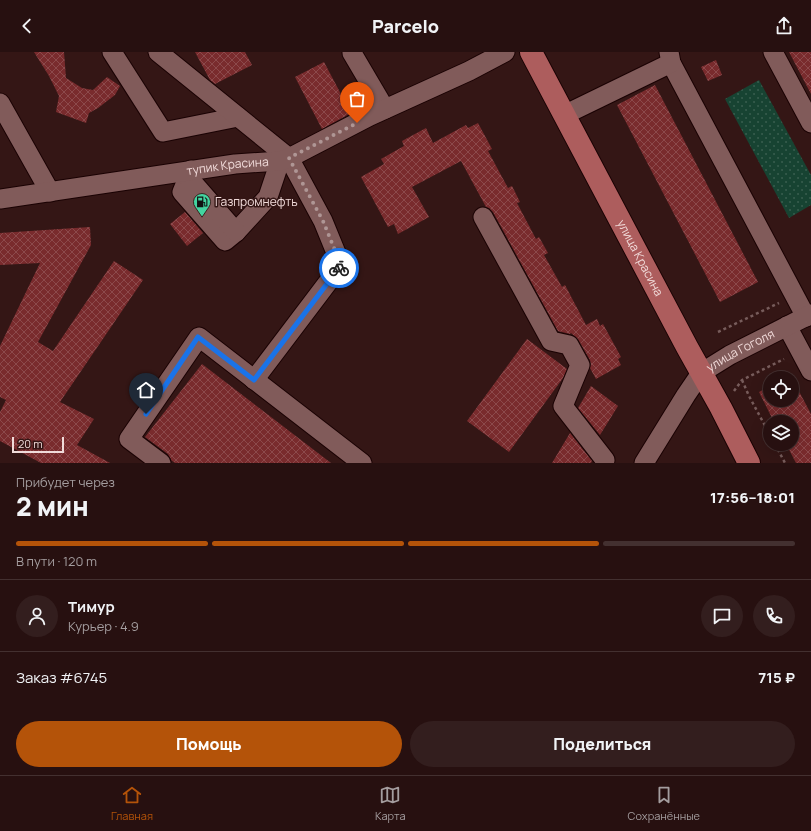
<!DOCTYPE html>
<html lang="ru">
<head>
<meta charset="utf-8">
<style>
	:root { --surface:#271010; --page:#331e1e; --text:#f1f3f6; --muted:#a49d9f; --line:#433030; --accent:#b45309 }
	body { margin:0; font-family:Manrope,sans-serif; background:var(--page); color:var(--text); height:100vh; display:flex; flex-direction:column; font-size:15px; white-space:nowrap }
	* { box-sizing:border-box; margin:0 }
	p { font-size:13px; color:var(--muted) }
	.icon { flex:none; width:22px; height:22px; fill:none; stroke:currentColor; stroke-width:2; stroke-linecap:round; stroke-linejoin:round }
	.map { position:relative; height:411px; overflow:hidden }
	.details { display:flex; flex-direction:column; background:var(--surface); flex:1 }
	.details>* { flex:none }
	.tools { position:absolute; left:763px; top:319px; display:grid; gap:8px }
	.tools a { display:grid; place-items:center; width:36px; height:36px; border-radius:50%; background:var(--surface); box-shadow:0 4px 16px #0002,0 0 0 1px var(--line); font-size:20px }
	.scale { position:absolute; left:12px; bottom:10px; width:52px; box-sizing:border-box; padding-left:4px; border:2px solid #f1dbda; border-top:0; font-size:11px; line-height:14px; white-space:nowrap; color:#f1dbda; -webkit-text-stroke:3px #341615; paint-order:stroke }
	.pin { position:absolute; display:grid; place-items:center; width:34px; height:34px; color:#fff; margin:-41px -17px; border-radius:50% 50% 50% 0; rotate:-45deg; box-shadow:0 0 4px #0007 }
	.pin .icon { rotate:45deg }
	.courier { position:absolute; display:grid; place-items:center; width:40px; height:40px; margin:-20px; border:3px solid #1a73e8; border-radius:50%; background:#fff; color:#222; box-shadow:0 1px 5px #0007 }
	.head em { font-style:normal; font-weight:800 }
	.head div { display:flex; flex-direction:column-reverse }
	.head { display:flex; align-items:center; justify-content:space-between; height:68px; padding:0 16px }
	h1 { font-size:26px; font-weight:800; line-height:30px }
	.bar { display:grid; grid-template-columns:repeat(4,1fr); gap:6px 4px; align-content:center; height:48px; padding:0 16px }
	.bar i { height:5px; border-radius:3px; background:var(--line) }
	.bar .current { background:var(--accent) }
	.bar p { grid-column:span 4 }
	.line { display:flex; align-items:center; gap:10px; padding:0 16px; border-top:1px solid var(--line) }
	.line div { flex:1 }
	.round { display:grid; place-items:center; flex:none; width:42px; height:42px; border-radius:21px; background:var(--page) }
	.cta { display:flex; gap:8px; margin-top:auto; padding:8px 16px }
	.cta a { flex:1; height:46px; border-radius:24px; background:var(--accent); color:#fff; font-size:16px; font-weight:800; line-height:46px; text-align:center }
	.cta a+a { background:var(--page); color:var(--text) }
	header { display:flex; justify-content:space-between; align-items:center; height:52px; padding:0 16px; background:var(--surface); font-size:18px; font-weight:800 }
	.tab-bar { display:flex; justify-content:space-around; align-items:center; height:56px; border-top:1px solid var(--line); background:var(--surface); font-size:11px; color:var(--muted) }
	.tab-bar a { display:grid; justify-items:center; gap:2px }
	.tab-bar .current { color:var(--accent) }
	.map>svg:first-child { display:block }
	.green { fill:url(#green-dots) }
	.building { fill:url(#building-cross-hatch) }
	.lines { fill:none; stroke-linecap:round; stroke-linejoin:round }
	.minor-casing { stroke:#1a0203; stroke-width:21 }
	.major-casing { stroke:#1a0203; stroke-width:24 }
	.path { stroke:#775c5b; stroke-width:2.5; stroke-dasharray:3 3; stroke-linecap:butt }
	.minor { stroke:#815b5a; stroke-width:19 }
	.major { stroke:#ad5d5d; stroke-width:22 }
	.done { stroke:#af9695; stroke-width:4; stroke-dasharray:0 7.2 }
	.route { stroke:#1a73e8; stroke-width:5 }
	.labels { text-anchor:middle; stroke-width:3; stroke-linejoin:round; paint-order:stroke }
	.street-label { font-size:12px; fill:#f1dbda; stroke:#341615 }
	.poi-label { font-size:12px; fill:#f1dbda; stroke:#341615; text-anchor:start }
</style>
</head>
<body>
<header><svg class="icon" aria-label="back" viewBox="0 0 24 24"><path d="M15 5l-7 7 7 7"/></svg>Parcelo<svg class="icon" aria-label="share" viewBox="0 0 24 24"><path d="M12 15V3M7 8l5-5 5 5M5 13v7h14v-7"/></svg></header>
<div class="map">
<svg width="811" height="411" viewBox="0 0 811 411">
	<defs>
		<pattern id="green-dots" width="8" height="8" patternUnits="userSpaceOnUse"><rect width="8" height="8" fill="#174332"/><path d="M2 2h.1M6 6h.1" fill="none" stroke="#395e4f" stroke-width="1.8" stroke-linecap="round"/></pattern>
		<pattern id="building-cross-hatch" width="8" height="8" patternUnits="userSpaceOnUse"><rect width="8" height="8" fill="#792b2d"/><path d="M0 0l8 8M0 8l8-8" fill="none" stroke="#8c494b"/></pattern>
	</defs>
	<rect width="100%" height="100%" fill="#341615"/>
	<path class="green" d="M 759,28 L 811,123 L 811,153 L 789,166 L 725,47 Z"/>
	<path class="building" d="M 34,0 L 64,0 L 66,26 L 82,36 L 93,38 L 107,25 L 120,34 L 115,43 L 98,56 L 89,61 L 86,71 L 56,60 L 59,44 L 49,24 Z
		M 195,0 L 245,0 L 252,13 L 215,32 L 210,28 Z
		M 789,0 L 811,0 L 811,42 Z
		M 716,8 L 722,23 L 708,29 L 701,15 Z
		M 324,10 L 351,61 L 322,77 L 295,25 Z
		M 655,33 L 758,230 L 720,250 L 617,53 Z
		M 478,71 L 492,97 L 488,99 L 508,136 L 512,134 L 520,150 L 517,151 L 536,187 L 539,185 L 548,201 L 544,203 L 562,235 L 565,233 L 586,273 L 597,267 L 600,274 L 603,272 L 621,305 L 618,307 L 621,313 L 596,327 L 590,316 L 591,312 L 590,308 L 578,287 L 571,281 L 570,282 L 558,279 L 493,160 L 489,156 L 486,155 L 461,109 L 412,135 L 429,165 L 398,182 L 394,172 L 388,175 L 361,125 L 384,112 L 381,107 L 404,94 L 402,89 L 426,76 L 433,91 L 466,73 L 468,76 Z
		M 185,160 L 203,181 L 187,194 L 170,172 Z
		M 90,175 L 91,193 L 38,290 L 53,299 L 114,209 L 143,228 L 60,350 L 94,367 L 77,393 L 110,411 L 41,411 L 0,389 L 0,360 L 6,348 L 0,345 L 0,294 L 40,211 L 0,213 L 0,181 Z
		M 527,287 L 567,317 L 563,326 L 509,400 L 467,369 Z
		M 202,312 L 331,411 L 175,411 L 171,408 L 168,402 L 145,385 Z
		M 792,326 L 811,362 L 811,411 L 796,411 L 786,392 L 792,392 L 792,370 L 774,370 L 759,340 L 770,334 L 770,348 L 792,348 Z
		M 591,334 L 618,354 L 600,383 L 578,356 Z
		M 570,381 L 592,409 L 591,411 L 552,411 Z"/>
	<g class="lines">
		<defs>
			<g id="minor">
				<path d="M 112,0 L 163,80 L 238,65"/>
				<path d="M 158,0 L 289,106 L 323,169 L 341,213 L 254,328"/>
				<path d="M 352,0 L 352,1 L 385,57"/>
				<path d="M 669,0 L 671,11 L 806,265"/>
				<path d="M 773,0 L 811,71"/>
				<path d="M 0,51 L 50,140"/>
				<path d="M 564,63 L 671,11"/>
				<path d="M 191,118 L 182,140 L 225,189 L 236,180 L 268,145 L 280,109"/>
				<path d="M 188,125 L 236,180"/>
				<path id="s1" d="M 0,147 L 235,112 L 280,109 L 289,106 L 370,64 L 469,19 L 505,0"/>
				<path d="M 483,165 L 551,289 L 569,293 L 580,313 L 563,354 L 605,408"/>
				<path d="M 787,274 L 811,319"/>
				<path d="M 161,411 L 129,387 L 199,285 L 362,411"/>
				<path id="s2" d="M 644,411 L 686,343 L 701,321 L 730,303 L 811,262"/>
			</g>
			<g id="major">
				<path id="s3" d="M 531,0 L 687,295 L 721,356 L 749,411"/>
			</g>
		</defs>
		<use href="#minor" class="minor-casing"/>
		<use href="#major" class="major-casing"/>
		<path class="path" d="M 718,280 L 779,251
			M 742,328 L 749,344 L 770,383
			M 734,339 L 742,328 L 784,307
			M 775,392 L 785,411"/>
		<use href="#minor" class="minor"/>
		<use href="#major" class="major"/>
	</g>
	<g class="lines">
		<path class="done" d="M 339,216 L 341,213 L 323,169 L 289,106 L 357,71"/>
		<path class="route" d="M 146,362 L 198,285 L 254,328 L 339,216"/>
	</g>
	<defs>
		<symbol id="fuel-pin" viewBox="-11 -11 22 30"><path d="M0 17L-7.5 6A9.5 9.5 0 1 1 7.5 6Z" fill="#43d4a0" stroke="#341615"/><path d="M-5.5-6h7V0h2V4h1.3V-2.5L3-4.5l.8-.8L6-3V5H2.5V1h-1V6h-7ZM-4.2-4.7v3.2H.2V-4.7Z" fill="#111"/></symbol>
	</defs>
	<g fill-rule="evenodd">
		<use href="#fuel-pin" x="192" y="140" width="20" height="27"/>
	</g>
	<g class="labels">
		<g class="street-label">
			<text dy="4" stroke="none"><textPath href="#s1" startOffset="230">тупик Красина</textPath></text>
			<text dy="4" stroke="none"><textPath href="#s3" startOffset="233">улица Красина</textPath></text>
			<text dy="4" stroke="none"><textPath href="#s2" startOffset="152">улица Гоголя</textPath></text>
		</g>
		<g class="poi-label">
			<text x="215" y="154">Газпромнефть</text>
		</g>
	</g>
</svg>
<div class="tools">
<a><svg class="icon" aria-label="locate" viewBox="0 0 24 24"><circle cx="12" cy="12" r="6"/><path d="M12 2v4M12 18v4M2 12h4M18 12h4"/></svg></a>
<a><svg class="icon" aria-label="layers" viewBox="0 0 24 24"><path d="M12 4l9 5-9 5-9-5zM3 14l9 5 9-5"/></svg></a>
</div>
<div class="scale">20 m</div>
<div class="pin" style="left:357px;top:71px;background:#ea580c"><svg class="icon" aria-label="bag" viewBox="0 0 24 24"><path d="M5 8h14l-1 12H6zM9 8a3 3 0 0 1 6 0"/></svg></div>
<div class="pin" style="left:146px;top:362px;background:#1f2937"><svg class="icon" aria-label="home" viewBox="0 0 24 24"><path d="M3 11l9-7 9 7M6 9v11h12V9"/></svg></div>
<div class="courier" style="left:339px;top:216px"><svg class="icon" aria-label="bike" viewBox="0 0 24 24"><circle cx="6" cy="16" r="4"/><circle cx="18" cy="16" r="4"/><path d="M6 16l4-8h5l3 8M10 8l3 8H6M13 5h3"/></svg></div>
</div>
<section class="details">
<div class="head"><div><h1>2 мин</h1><p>Прибудет через</p></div><em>17:56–18:01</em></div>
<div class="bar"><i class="current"></i><i class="current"></i><i class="current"></i><i></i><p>В пути · 120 m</p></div>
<div class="line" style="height:72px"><a class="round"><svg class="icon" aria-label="person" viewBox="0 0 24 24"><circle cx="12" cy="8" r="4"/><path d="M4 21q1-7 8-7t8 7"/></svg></a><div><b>Тимур</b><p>Курьер · 4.9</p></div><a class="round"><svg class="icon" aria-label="chat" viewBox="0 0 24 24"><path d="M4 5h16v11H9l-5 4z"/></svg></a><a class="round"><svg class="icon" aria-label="phone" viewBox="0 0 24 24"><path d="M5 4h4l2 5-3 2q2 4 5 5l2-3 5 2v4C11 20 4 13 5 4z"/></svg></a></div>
<div class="line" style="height:52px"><div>Заказ #6745</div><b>715 ₽</b></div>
<div class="cta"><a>Помощь</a><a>Поделиться</a></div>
</section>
<nav class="tab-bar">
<a class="current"><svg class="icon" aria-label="home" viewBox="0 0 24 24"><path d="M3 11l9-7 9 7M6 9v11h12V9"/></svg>Главная</a>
<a><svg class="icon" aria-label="map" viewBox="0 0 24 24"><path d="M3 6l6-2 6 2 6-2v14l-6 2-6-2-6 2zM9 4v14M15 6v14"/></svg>Карта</a>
<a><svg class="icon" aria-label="saved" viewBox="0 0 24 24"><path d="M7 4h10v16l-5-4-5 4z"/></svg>Сохранённые</a>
</nav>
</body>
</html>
